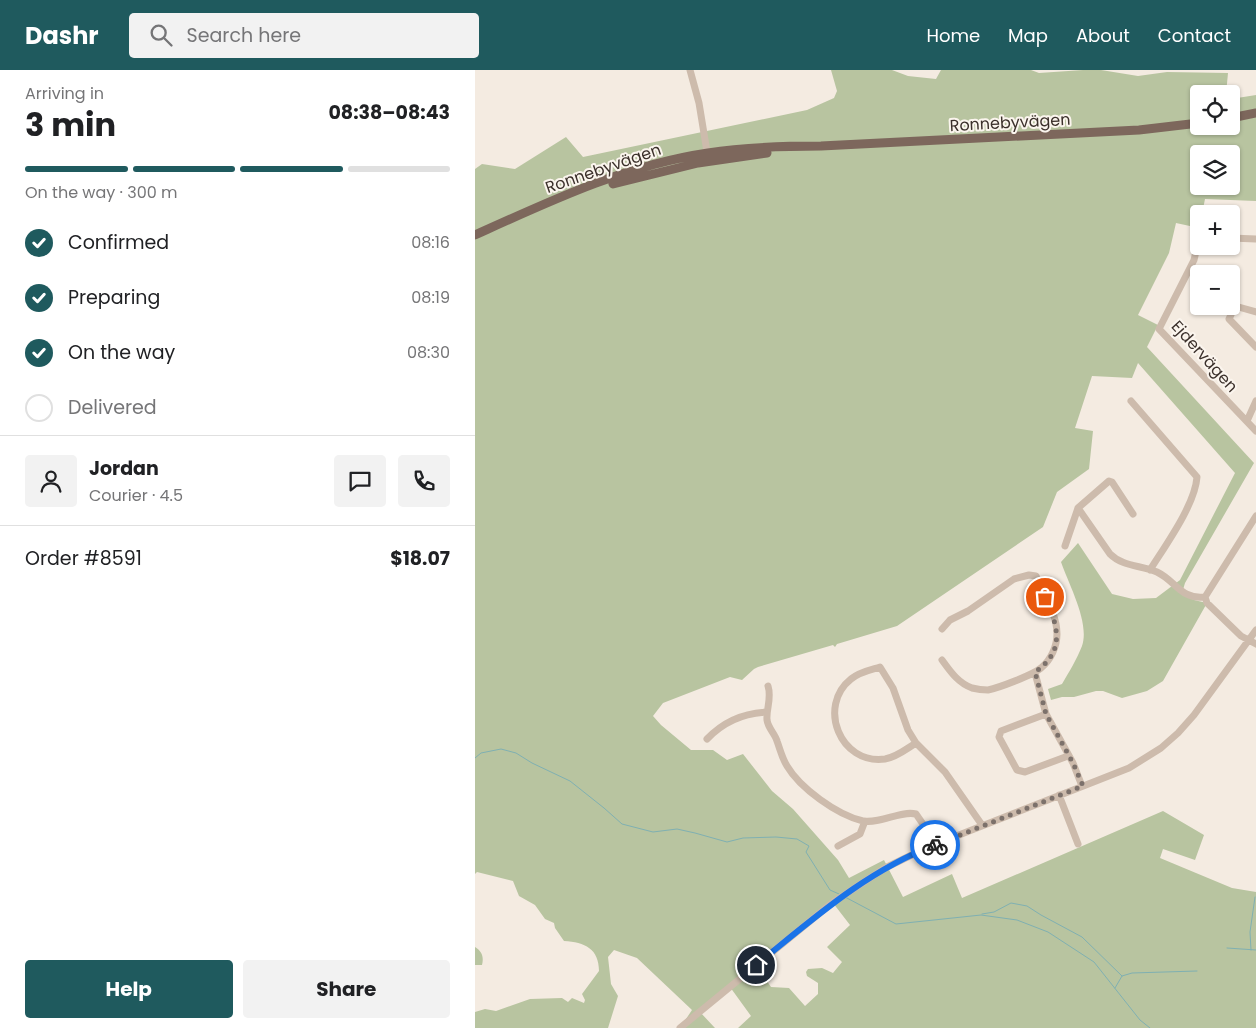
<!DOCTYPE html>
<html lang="en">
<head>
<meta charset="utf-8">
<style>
	:root { --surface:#fff; --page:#f2f2f2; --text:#202124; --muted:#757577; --line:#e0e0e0; --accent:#1f5a5e }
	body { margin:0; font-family:Poppins,sans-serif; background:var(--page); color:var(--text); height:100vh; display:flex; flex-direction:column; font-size:19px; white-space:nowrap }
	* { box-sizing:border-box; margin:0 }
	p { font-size:16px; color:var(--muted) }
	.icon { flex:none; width:28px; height:28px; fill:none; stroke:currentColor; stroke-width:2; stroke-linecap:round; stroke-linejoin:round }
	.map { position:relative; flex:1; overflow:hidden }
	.drawer { display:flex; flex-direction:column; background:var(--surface); width:475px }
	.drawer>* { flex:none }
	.fabs { position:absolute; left:715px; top:15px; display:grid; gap:10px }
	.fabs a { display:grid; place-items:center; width:50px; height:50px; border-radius:5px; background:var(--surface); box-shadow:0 1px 4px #0004; font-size:25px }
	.pin { position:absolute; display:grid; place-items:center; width:42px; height:42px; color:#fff; margin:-21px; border:2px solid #fff; border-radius:50%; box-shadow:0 1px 5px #0007 }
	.courier { position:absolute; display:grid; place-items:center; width:50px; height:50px; margin:-25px; border:4px solid #1a73e8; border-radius:50%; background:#fff; color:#222; box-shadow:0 1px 6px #0007 }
	.head em { font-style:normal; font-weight:700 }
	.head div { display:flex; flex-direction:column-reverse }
	.head { display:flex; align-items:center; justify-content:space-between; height:85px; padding:0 25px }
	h1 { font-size:32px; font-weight:700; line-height:38px }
	.bar { display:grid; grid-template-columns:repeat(4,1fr); gap:8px 5px; align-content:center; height:60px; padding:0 25px }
	.bar i { height:6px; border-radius:4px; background:var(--line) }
	.bar .active { background:var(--accent) }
	.bar p { grid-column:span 4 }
	.line { display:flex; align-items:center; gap:12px; padding:0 25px; border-top:1px solid var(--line) }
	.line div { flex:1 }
	.round { display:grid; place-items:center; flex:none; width:52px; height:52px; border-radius:5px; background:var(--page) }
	ol { padding:0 25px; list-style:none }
	li { display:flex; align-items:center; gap:15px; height:55px }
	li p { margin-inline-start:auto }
	li .icon { padding:5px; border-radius:50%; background:var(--accent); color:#fff; stroke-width:4 }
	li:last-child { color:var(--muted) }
	li i { width:28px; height:28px; border:2px solid var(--line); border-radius:50% }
	.action { display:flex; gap:10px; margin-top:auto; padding:10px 25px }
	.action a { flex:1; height:58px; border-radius:5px; background:var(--accent); color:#fff; font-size:20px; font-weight:700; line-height:58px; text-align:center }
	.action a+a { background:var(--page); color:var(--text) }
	header { display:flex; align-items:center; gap:30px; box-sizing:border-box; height:70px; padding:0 25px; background:var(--accent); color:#fff }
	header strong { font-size:24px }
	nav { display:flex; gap:28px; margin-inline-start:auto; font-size:18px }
	.search { width:350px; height:45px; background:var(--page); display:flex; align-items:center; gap:12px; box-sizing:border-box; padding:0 18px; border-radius:5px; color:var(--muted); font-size:19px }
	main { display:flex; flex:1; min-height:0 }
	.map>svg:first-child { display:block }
	.green { fill:#b8c4a0; fill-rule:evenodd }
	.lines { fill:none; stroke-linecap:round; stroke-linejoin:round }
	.stream { stroke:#7fb0b2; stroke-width:1 }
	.minor { stroke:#cdbbac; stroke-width:7 }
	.major { stroke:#7d675c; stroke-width:9 }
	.done { stroke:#7c716b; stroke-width:5; stroke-dasharray:0 9 }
	.route { stroke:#1a73e8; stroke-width:6 }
	.labels { text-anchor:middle; stroke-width:4; stroke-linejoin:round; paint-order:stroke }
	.street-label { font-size:16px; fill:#3b302b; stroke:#fbf5ee }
</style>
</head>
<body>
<header>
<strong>Dashr</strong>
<div class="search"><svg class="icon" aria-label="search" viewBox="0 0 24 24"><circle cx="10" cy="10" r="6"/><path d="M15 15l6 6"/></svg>Search here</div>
<nav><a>Home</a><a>Map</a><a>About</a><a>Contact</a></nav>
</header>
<main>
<section class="drawer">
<div class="head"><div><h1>3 min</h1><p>Arriving in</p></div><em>08:38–08:43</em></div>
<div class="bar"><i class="active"></i><i class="active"></i><i class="active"></i><i></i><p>On the way · 300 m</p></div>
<ol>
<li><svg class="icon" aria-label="check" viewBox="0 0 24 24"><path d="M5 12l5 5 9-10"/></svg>Confirmed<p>08:16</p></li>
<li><svg class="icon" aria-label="check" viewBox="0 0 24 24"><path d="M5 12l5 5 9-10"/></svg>Preparing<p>08:19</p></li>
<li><svg class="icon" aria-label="check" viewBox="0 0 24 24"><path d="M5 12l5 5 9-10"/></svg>On the way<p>08:30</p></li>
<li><i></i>Delivered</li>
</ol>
<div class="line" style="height:90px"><a class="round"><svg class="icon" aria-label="person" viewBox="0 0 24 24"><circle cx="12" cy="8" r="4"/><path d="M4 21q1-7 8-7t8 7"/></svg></a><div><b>Jordan</b><p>Courier · 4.5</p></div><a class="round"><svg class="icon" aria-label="chat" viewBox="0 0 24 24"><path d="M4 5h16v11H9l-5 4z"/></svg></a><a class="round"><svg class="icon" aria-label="phone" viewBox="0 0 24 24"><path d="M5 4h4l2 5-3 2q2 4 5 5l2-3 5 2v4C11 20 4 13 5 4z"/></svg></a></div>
<div class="line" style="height:65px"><div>Order #8591</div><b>$18.07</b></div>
<div class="action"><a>Help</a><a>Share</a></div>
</section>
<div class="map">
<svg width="781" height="958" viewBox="0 0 781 958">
	<rect width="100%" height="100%" fill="#f4ebe1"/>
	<path class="green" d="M 356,0 L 417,0 L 433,6 L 461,9 L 466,0 L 556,0 L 564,3 L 608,0 L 626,0 L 663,6 L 692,2 L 753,3 L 751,24 L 724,24 L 724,56 L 756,56 L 756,29 L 781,25 L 781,131 L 730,129 L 727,144 L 724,144 L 724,158 L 701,153 L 694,183 L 663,245 L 683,255 L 672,277 L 779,393 L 710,513 L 707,523 L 719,530 L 732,533 L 688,611 L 672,621 L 647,628 L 628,621 L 621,621 L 599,627 L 587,627 L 576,630 L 573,619 L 587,614 C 594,602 602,589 607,576 C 615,553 594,515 586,492 L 603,473 L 637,524 L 658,529 L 681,528 L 705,510 L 760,403 L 663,293 L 657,308 L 617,306 L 600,358 L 618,361 L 614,399 L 582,422 L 568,457 L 422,556 L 362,574 L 360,577 L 358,575 L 283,597 L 279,599 L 267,610 L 255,607 L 188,633 L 178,646 L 186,655 L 216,680 L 238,680 L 252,690 L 268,684 L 297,721 L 318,739 L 363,790 L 374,808 L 409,790 L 428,827 L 477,804 L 487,828 L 688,741 L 729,765 L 720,790 L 688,779 L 685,788 L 757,818 L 781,822 L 781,958 L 263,958 L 276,946 L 255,917 L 225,942 L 240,958 L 202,958 L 209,952 L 217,940 L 162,888 L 139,880 L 133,887 L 136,914 L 143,926 L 133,958 L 0,958 L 0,942 L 10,939 L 21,941 L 55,929 L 87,928 L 93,932 L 97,928 L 109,933 L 110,930 L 107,924 L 124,901 C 124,879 110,872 89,871 L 80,858 L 79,853 L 70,849 L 60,835 L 44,826 L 38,811 L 2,802 L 0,804 L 0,99 L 7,94 L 40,99 L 91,67 L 108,87 L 332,40 L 359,28 L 362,21 ZM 724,84 L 756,84 L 756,116 L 724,116 ZM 358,833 L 375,855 L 352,877 L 367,892 L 358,903 L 347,898 L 333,899 L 331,902 L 332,906 L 343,913 L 343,924 L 330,936 L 314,918 L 296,917 L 281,895 Z
		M 0,877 C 7,881 9,887 7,895 L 0,895 Z"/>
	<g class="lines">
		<path class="stream" d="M 0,688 L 6,683 L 26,679 L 41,683 L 57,693 L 95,711 L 129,738 L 147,754 L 178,762 L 202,759 L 220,763 L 252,772 L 268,768 L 301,767 L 322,769 L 334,776 L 331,782 L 355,820 L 364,824
			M 370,827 L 421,854 L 506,845 L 542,850 L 573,862 L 619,892 L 665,950 L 675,958
			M 507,844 L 519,842 L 536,833 L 552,836 L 566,845 L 607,867 L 647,906
			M 752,878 L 781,880
			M 776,880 L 775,862 L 780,827
			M 640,918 L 647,906 L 657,903 L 722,901"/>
		<path class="minor" d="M 215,0 L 224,33 L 233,88
			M 724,168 L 719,190 L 684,259 L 781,361
			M 756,168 L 781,169
			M 781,242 L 760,236 L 754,249 L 781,277
			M 656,331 L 722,407 C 720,435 690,476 675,500
			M 772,351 L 781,331
			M 658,444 L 637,412 L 634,411 L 603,438 L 635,484 C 648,497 666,495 682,502 C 701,511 706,530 730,527
			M 781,446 L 730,527 L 732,533 L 766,566 L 781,574
			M 590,476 L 603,438
			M 467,590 C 475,601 483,613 497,618 C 501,619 508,620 513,620 C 523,618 558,605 566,598 C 576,590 582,576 582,564 C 582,544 569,524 561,506 L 554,505 L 539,509 L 493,541 L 475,550 L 467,559
			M 560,603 L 571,644 L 598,693 L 607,716
			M 293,616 C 297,628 291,639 292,650 C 293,658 300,664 302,671 C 305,679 307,688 312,696 C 325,718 362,745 388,751 C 406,754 426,740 441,744 L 450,757 L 459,775
			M 571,644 L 526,661 L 524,667 L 542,700 L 550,702 L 593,686
			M 232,669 C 249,651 268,643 292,642
			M 441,673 C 431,679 422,687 410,689 C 365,695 342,636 376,609 C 384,602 395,600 405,597 L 418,618 L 433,660 L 441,673 L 470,702 L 507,755
			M 584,725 L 603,774
			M 363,776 L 385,764 L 390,751
			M 205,958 L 357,833 L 410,798 L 451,778 L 654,698 L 686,678 L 703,663 L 719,645 L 781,560"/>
		<path class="major" d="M 756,48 L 781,43
			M 138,114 L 223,93 L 292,83
			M 0,165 C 75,131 151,95 233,83 C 270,77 309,76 346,76 L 664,60 L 724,53"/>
	</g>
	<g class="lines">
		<path class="done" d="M 460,775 L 608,716 L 598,693 L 571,644 L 560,602 C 591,581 583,556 570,527"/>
		<path class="route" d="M 281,895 C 337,850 391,801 460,775"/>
	</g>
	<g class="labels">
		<g class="street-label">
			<text transform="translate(535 52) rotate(-3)" y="6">Ronnebyvägen</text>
			<text transform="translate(128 98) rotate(-19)" y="6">Ronnebyvägen</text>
			<text transform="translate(730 286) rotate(48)" y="6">Ejdervägen</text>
		</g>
	</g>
</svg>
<div class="fabs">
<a><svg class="icon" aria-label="locate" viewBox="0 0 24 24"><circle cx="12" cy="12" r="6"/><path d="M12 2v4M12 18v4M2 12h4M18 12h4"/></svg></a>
<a><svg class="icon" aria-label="layers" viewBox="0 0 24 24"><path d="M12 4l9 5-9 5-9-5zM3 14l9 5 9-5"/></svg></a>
<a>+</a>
<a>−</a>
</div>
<div class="pin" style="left:570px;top:527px;background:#ea580c"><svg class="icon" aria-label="bag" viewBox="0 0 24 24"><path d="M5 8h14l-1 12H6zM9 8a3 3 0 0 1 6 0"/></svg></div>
<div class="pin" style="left:281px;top:895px;background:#1f2937"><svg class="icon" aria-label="home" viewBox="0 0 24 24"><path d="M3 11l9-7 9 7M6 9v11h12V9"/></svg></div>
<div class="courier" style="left:460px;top:775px"><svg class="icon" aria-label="bike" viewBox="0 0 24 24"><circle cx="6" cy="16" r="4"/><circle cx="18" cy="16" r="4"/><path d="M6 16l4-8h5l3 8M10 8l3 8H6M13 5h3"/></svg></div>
</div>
</main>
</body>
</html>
